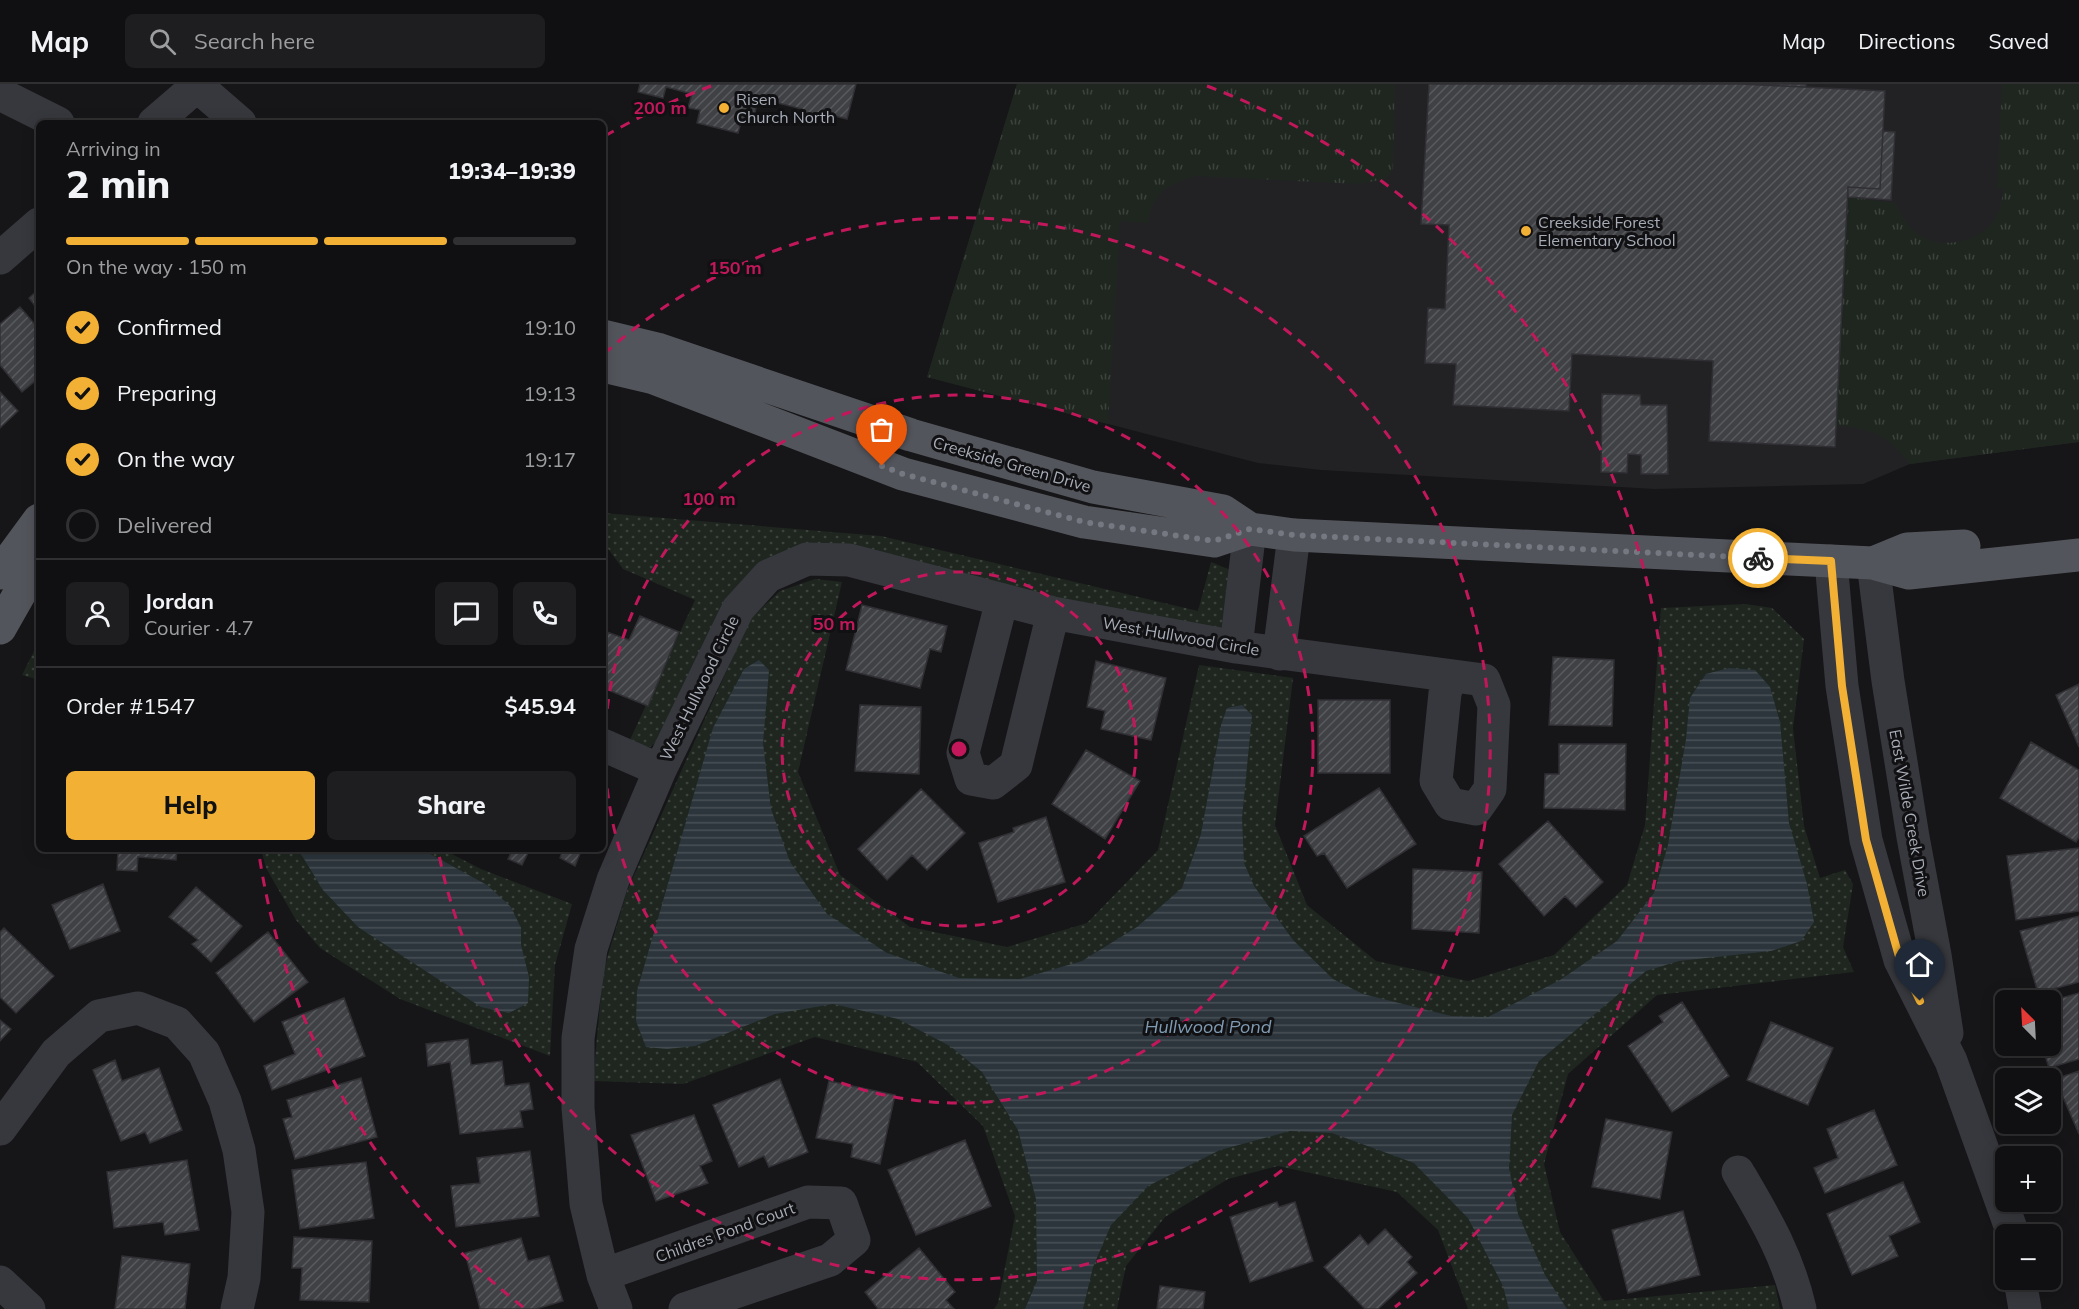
<!DOCTYPE html>
<html lang="en">
<head>
<meta charset="utf-8">
<style>
	:root { --surface:#101012; --page:#1e1e20; --text:#f1f3f6; --muted:#9c9d9f; --line:#303032; --accent:#f2b134 }
	body { margin:0; font-family:Mulish,sans-serif; background:var(--page); color:var(--text); height:100vh; display:flex; flex-direction:column; font-size:22px; white-space:nowrap }
	* { box-sizing:border-box; margin:0 }
	p { font-size:20px; color:var(--muted) }
	.icon { flex:none; width:33px; height:33px; fill:none; stroke:currentColor; stroke-width:2; stroke-linecap:round; stroke-linejoin:round }
	.map { position:relative; flex:1; overflow:hidden }
	.sheet { position:absolute; left:36px; top:36px; width:570px; height:732px; display:flex; flex-direction:column; background:var(--surface); border-radius:9px; box-shadow:0 3px 15px #0003,0 0 0 2px var(--line) }
	.sheet>* { flex:none }
	.needle { width:39px; rotate:336deg }
	.tools { position:absolute; left:1995px; top:906px; display:grid; gap:12px }
	.tools a { display:grid; place-items:center; width:66px; height:66px; border-radius:9px; background:var(--surface); box-shadow:0 3px 15px #0003,0 0 0 2px var(--line); font-size:30px }
	.pin { position:absolute; display:grid; place-items:center; width:51px; height:51px; color:#fff; margin:-62px -26px; border-radius:50% 50% 50% 0; rotate:-45deg; box-shadow:0 0 6px #0007 }
	.pin .icon { rotate:45deg }
	.courier { position:absolute; display:grid; place-items:center; width:60px; height:60px; margin:-30px; border:4px solid #f2b134; border-radius:50%; background:#fff; color:#222; box-shadow:0 2px 8px #0007 }
	.head em { font-style:normal; font-weight:800 }
	.head div { display:flex; flex-direction:column-reverse }
	.head { display:flex; align-items:center; justify-content:space-between; height:102px; padding:0 30px }
	h1 { font-size:39px; font-weight:800; line-height:45px }
	.bar { display:grid; grid-template-columns:repeat(4,1fr); gap:9px 6px; align-content:center; height:72px; padding:0 30px }
	.bar i { height:8px; border-radius:4px; background:var(--line) }
	.bar .active { background:var(--accent) }
	.bar p { grid-column:span 4 }
	.line { display:flex; align-items:center; gap:15px; padding:0 30px; border-top:2px solid var(--line) }
	.line div { flex:1 }
	.round { display:grid; place-items:center; flex:none; width:63px; height:63px; border-radius:9px; background:var(--page) }
	ol { padding:0 30px; list-style:none }
	li { display:flex; align-items:center; gap:18px; height:66px }
	li p { margin-inline-start:auto }
	li .icon { padding:6px; border-radius:50%; background:var(--accent); color:#111; stroke-width:4 }
	li:last-child { color:var(--muted) }
	li i { width:33px; height:33px; border:3px solid var(--line); border-radius:50% }
	.cta { display:flex; gap:12px; margin-top:auto; padding:12px 30px }
	.cta a { flex:1; height:69px; border-radius:9px; background:var(--accent); color:#111; font-size:24px; font-weight:800; line-height:69px; text-align:center }
	.cta a+a { background:var(--page); color:var(--text) }
	header { display:flex; align-items:center; gap:36px; box-sizing:border-box; height:84px; padding:0 30px; background:var(--surface); border-bottom:2px solid var(--line) }
	header strong { font-size:28px }
	nav { display:flex; gap:33px; margin-inline-start:auto; font-size:21px }
	.search { width:420px; height:54px; background:var(--page); display:flex; align-items:center; gap:15px; box-sizing:border-box; padding:0 21px; border-radius:9px; color:var(--muted); font-size:22px }
	.map>svg:first-child { display:block }
	.built { fill:#222225 }
	.grass { fill:url(#grass-dots) }
	.park { fill:url(#park-tufts) }
	.water { fill:url(#water-rules) }
	.building { fill:url(#building-hatch); stroke:#303034; stroke-width:1.5 }
	.lines { fill:none; stroke-linecap:round; stroke-linejoin:round }
	.minor { stroke:#37383d; stroke-width:33 }
	.major { stroke:#53555c; stroke-width:33 }
	.done { stroke:#757880; stroke-width:6; stroke-dasharray:0 10.8 }
	.route { stroke:#f2b134; stroke-width:8 }
	.ring { fill:none; stroke:#c2185b; stroke-width:3; stroke-dasharray:10 8 }
	.poi-dot { fill:#f2b134; stroke:#111113; stroke-width:2 }
	.labels { text-anchor:middle; stroke-width:6; stroke-linejoin:round; paint-order:stroke }
	.poi-label { font-size:16px; fill:#a8adb8; stroke:#111113; text-anchor:start }
	.street-label { font-size:16px; fill:#a8adb8; stroke:#111113 }
	.water-label { font-size:18px; font-style:italic; fill:#7f9bb3; stroke:#111113 }
	.centre { fill:#c2185b; stroke:#111113; stroke-width:3 }
	.ring-label { font-size:18px; text-anchor:middle; font-weight:bold; fill:#c2185b; stroke:#111113; stroke-width:6; stroke-linejoin:round; paint-order:stroke }
</style>
</head>
<body>
<header>
<strong>Map</strong>
<div class="search"><svg class="icon" aria-label="search" viewBox="0 0 24 24"><circle cx="10" cy="10" r="6"/><path d="M15 15l6 6"/></svg>Search here</div>
<nav><a>Map</a><a>Directions</a><a>Saved</a></nav>
</header>
<div class="map">
<svg width="2079" height="1225" viewBox="0 0 2079 1225">
	<defs>
		<pattern id="grass-dots" width="8" height="8" patternUnits="userSpaceOnUse" patternTransform="scale(1.5)"><rect width="8" height="8" fill="#1e261f"/><path d="M2 2h.1M6 6h.1" fill="none" stroke="#3c433d" stroke-width="1.8" stroke-linecap="round"/></pattern>
		<pattern id="park-tufts" width="24" height="20" patternUnits="userSpaceOnUse" patternTransform="scale(1.5)"><rect width="24" height="20" fill="#1e261f"/><path d="M3 7l-1-3M5 7V3M7 7l1-3M15 17l-1-3M17 17v-4M19 17l1-3" fill="none" stroke="#3c433d"/></pattern>
		<pattern id="water-rules" width="6" height="5" patternUnits="userSpaceOnUse" patternTransform="scale(1.5)"><rect width="6" height="5" fill="#2c353c"/><path d="M0 2.5h6" fill="none" stroke="#485056"/></pattern>
		<pattern id="building-hatch" width="6" height="6" patternUnits="userSpaceOnUse" patternTransform="scale(1.5)"><rect width="6" height="6" fill="#404145"/><path d="M-1 1l2-2M0 6l6-6M5 7l2-2" fill="none" stroke="#595a5e"/></pattern>
	</defs>
	<rect width="100%" height="100%" fill="#161618"/>
	<path class="built" d="M 1017,0 L 2079,0 L 2079,358 L 1910,380 L 1863,400 L 1655,405 L 1321,386 L 1258,379 L 927,293 Z"/>
	<path class="grass" d="M 603,429 L 881,452 L 1198,527 L 1211,478 L 1235,488 L 1222,543 L 1201,548 L 778,471 L 664,652 L 650,663 L 628,660 L 695,516 L 623,485 L 603,458 Z
		M 815,495 L 842,498 L 798,688 L 840,791 L 910,843 L 1007,863 L 1087,839 L 1158,766 L 1199,581 L 1293,594 L 1275,741 L 1307,821 L 1376,877 L 1468,897 L 1554,871 L 1627,801 L 1645,741 L 1661,524 L 1746,520 L 1772,524 L 1804,555 L 1793,644 L 1804,742 L 1820,794 L 1845,786 L 1853,800 L 1843,863 L 1854,888 L 1657,911 L 1568,990 L 1544,1080 L 1560,1148 L 1604,1217 L 1775,1201 L 1780,1225 L 1468,1225 L 1438,1146 L 1397,1108 L 1278,1082 L 1228,1095 L 1165,1133 L 1126,1182 L 1117,1225 L 994,1225 L 998,1219 L 1015,1132 L 983,1042 L 917,978 L 815,953 L 683,1000 L 593,997 L 603,888 L 627,807 L 750,535 L 780,507 Z
		M 39,557 L 39,596 L 22,591 Z
		M 261,765 L 442,765 L 481,785 L 572,820 L 555,881 L 550,972 L 400,915 L 320,864 L 296,836 L 266,784 Z"/>
	<path class="park" d="M 1017,0 L 1395,0 L 1393,85 L 1386,95 L 1358,100 L 1195,92 C 1168,100 1152,109 1148,139 L 1120,137 L 1108,340 L 927,293 Z
		M 2002,0 L 2079,0 L 2079,358 L 1910,380 C 1884,348 1876,347 1836,341 L 1848,113 L 1895,119 C 1901,131 1906,141 1917,149 C 1941,168 1984,158 1997,131 C 2002,122 2002,113 2003,104 L 1997,104 Z"/>
	<path class="water" d="M 759,576 L 769,586 L 763,659 L 771,725 L 790,778 L 827,830 L 887,869 L 959,894 L 1020,895 L 1082,877 L 1137,843 L 1182,804 L 1201,750 L 1221,641 L 1227,624 L 1242,621 L 1252,631 L 1242,734 L 1244,779 L 1254,802 L 1293,856 L 1333,895 L 1363,910 L 1451,932 L 1488,933 L 1560,896 L 1617,857 L 1654,809 L 1668,761 L 1686,655 L 1690,614 L 1706,590 L 1729,584 L 1755,586 L 1770,603 L 1780,638 L 1789,739 L 1807,800 L 1814,838 L 1801,857 L 1771,867 L 1679,877 L 1646,887 L 1539,977 L 1512,1031 L 1509,1084 L 1518,1130 L 1545,1191 L 1567,1225 L 1509,1225 L 1503,1202 L 1468,1134 L 1414,1079 L 1332,1049 L 1290,1047 L 1220,1066 L 1148,1102 L 1111,1141 L 1093,1183 L 1083,1225 L 1025,1225 L 1037,1197 L 1036,1115 L 1018,1046 L 982,988 L 950,962 L 898,935 L 833,920 L 775,930 L 695,962 L 667,965 L 646,963 L 636,937 L 637,907 L 713,644 L 744,585 Z
		M 298,765 L 421,765 L 487,801 L 511,823 L 521,844 L 521,861 L 529,893 L 528,919 L 509,929 L 481,923 L 358,843 L 323,806 Z"/>
	<path class="building" d="M 640,0 L 856,0 L 847,35 L 827,30 L 825,40 L 800,34 L 802,25 L 758,14 L 753,38 L 742,35 L 738,49 L 697,39 L 700,26 L 688,24 L 692,10 L 666,3 L 663,14 L 638,8 Z
		M 1429,0 L 1741,0 L 1885,7 L 1880,105 L 1848,103 L 1835,363 L 1709,357 L 1713,277 L 1572,270 L 1569,327 L 1453,321 L 1456,280 L 1425,279 L 1428,224 L 1445,225 L 1449,141 L 1421,140 Z
		M 1741,0 L 1806,0 L 1806,3 Z
		M 1883,47 L 1895,48 L 1891,116 L 1848,113 L 1848,103 L 1880,105 Z
		M 39,205 L 39,227 L 29,214 Z
		M 20,223 L 39,245 L 39,294 L 22,308 L 0,281 L 0,240 Z
		M 0,308 L 18,327 L 0,344 Z
		M 1602,310 L 1640,311 L 1641,321 L 1667,321 L 1668,390 L 1641,390 L 1641,371 L 1628,370 L 1627,389 L 1601,388 Z
		M 862,521 L 947,542 L 941,568 L 930,565 L 920,604 L 846,586 Z
		M 640,532 L 679,548 L 648,622 L 603,604 L 603,558 L 607,548 L 629,556 Z
		M 1553,573 L 1614,576 L 1612,642 L 1549,641 Z
		M 1096,577 L 1166,594 L 1151,656 L 1101,645 L 1105,627 L 1087,623 Z
		M 2079,600 L 2079,663 L 2056,611 Z
		M 1318,616 L 1390,616 L 1390,689 L 1318,689 Z
		M 860,621 L 921,623 L 919,690 L 855,687 Z
		M 2031,658 L 2079,686 L 2079,753 L 2076,758 L 2000,714 Z
		M 1559,660 L 1626,660 L 1625,726 L 1544,724 L 1545,690 L 1559,690 Z
		M 1086,666 L 1140,697 L 1105,755 L 1052,720 Z
		M 1379,704 L 1416,760 L 1347,804 L 1324,769 L 1317,772 L 1304,752 Z
		M 921,705 L 965,749 L 927,786 L 912,771 L 887,796 L 858,765 Z
		M 1046,733 L 1065,798 L 998,818 L 979,759 L 1014,748 L 1013,744 Z
		M 1548,737 L 1603,798 L 1576,823 L 1565,812 L 1544,832 L 1499,780 Z
		M 2079,764 L 2079,827 L 2016,836 L 2007,772 Z
		M 118,765 L 177,765 L 176,776 L 138,773 L 137,787 L 117,786 Z
		M 513,765 L 530,765 L 522,781 L 508,775 Z
		M 563,765 L 582,765 L 575,782 L 560,774 Z
		M 1413,785 L 1482,788 L 1479,849 L 1412,845 Z
		M 103,800 L 120,847 L 70,865 L 52,821 Z
		M 196,803 L 242,842 L 211,878 L 192,860 L 198,856 L 169,833 Z
		M 2079,832 L 2079,898 L 2038,909 L 2020,847 Z
		M 4,844 L 54,892 L 16,929 L 0,913 L 0,848 Z
		M 268,848 L 308,898 L 254,938 L 216,889 Z
		M 2079,909 L 2079,975 L 2049,984 L 2042,962 L 2050,962 L 2050,917 Z
		M 344,914 L 365,972 L 272,1006 L 264,982 L 295,970 L 282,938 Z
		M 1682,918 L 1729,992 L 1672,1028 L 1628,962 L 1663,938 L 1659,932 Z
		M 0,936 L 11,945 L 0,957 Z
		M 1771,938 L 1833,964 L 1808,1021 L 1747,996 Z
		M 468,955 L 471,981 L 502,977 L 505,1002 L 529,999 L 533,1025 L 520,1027 L 523,1043 L 460,1050 L 450,978 L 428,982 L 426,960 Z
		M 115,976 L 122,997 L 159,984 L 182,1046 L 150,1059 L 145,1048 L 121,1057 L 93,986 Z
		M 2079,987 L 2079,1050 L 2055,995 Z
		M 361,994 L 377,1053 L 295,1075 L 283,1035 L 292,1033 L 287,1016 Z
		M 780,995 L 808,1068 L 769,1083 L 764,1072 L 739,1083 L 713,1021 Z
		M 829,997 L 895,1011 L 880,1080 L 851,1073 L 853,1060 L 816,1054 Z
		M 1874,1026 L 1897,1081 L 1825,1109 L 1814,1084 L 1838,1074 L 1827,1045 Z
		M 694,1031 L 712,1077 L 700,1082 L 708,1099 L 656,1117 L 631,1051 Z
		M 1606,1035 L 1672,1048 L 1660,1115 L 1592,1103 Z
		M 965,1056 L 991,1122 L 916,1151 L 888,1086 Z
		M 530,1067 L 539,1132 L 456,1143 L 451,1102 L 480,1099 L 477,1074 Z
		M 187,1076 L 199,1146 L 165,1151 L 163,1138 L 114,1144 L 107,1088 Z
		M 366,1078 L 374,1134 L 300,1145 L 292,1086 Z
		M 1903,1098 L 1920,1138 L 1889,1152 L 1898,1172 L 1852,1191 L 1827,1130 Z
		M 1277,1118 L 1279,1123 L 1295,1118 L 1313,1177 L 1250,1198 L 1230,1133 Z
		M 1683,1127 L 1700,1191 L 1628,1209 L 1612,1146 Z
		M 1385,1145 L 1412,1173 L 1407,1178 L 1417,1189 L 1378,1225 L 1365,1225 L 1324,1183 L 1360,1151 L 1368,1161 Z
		M 294,1153 L 372,1157 L 369,1218 L 300,1216 L 302,1184 L 292,1184 Z
		M 521,1154 L 528,1177 L 549,1172 L 563,1217 L 536,1225 L 480,1225 L 465,1169 Z
		M 919,1164 L 955,1208 L 946,1216 L 954,1225 L 878,1225 L 865,1208 Z
		M 122,1172 L 190,1180 L 185,1225 L 115,1225 Z
		M 1160,1202 L 1205,1208 L 1203,1225 L 1157,1225 Z"/>
	<g class="lines">
		<path class="minor" d="M 195,0 L 240,39
			M 0,10 L 58,39
			M 154,39 L 197,2
			M 0,174 L 39,140
			M 1831,477 L 1842,602 L 1866,756 L 1900,876 L 1951,977 L 2013,1150
			M 1873,479 L 1888,597 L 1913,753 L 1935,871 L 1947,949
			M 1002,516 L 963,669 L 971,695 L 993,699 L 1016,681 L 1053,529
			M 1236,563 L 1250,445
			M 1279,570 L 1294,451
			M 603,661 L 660,686
			M 0,1045 L 56,969 L 99,932 L 138,924 L 177,939 L 204,969 L 225,1017 L 239,1066 L 248,1128 L 244,1194 L 237,1225
			M 1738,1088 C 1765,1134 1788,1172 1800,1225
			M 603,1191 L 808,1118 L 841,1119 L 854,1156 L 830,1176 L 685,1225
			M 2020,1196 L 2025,1225
			M 0,1198 L 29,1225
			M 616,1225 L 603,1191 L 586,1120 L 578,1024 L 578,954 L 591,865 L 613,796 L 660,686 L 738,525 L 768,492 L 807,475 L 849,476 L 1053,529 L 1236,563 L 1484,596 L 1494,621 L 1490,705 L 1476,725 L 1450,720 L 1436,697 L 1445,609 L 1450,593"/>
		<path class="major" d="M 603,252 L 657,265 L 911,351 L 1093,403 L 1223,427 L 1250,445
			M 603,282 L 654,294 L 903,390 L 1084,438 L 1214,457 L 1250,445 L 1294,451 L 1873,479 L 1909,489 L 2079,471
			M 1873,479 L 1907,465 L 1964,462
			M 0,489 L 39,436
			M 0,544 L 25,500 L 39,482"/>
	</g>
	<g class="lines">
		<path class="done" d="M 882,382 L 903,390 L 1084,438 L 1214,457 L 1250,445 L 1294,451 L 1758,474"/>
		<path class="route" d="M 1758,474 L 1831,477 L 1842,602 L 1866,756 L 1900,876 L 1920,917"/>
	</g>
	<g class="ring">
		<circle cx="959" cy="665" r="177"/>
		<circle cx="959" cy="665" r="354"/>
		<path d="M604 270A531 531 0 1 1 438 766"/>
		<path d="M523 1223A708 708 0 0 1 259 770M605 52A708 708 0 0 1 711 2M1207 2A708 708 0 0 1 1395 1223"/>
	</g>
	<g class="poi-dot">
		<circle cx="724" cy="24" r="6"/>
		<circle cx="1526" cy="147" r="6"/>
	</g>
	<g class="labels">
		<g class="poi-label">
			<text x="736" y="21">Risen<tspan x="736" dy="18">Church North</tspan></text>
			<text x="1538" y="144">Creekside Forest<tspan x="1538" dy="18">Elementary School</tspan></text>
		</g>
		<g class="street-label">
			<text transform="translate(1012 380) rotate(16)" y="6">Creekside Green Drive</text>
			<text transform="translate(1181 552) rotate(10)" y="6">West Hullwood Circle</text>
			<text transform="translate(699 604) rotate(-64)" y="6">West Hullwood Circle</text>
			<text transform="translate(1910 729) rotate(80)" y="6">East Wilde Creek Drive</text>
			<text transform="translate(725 1148) rotate(-20)" y="6">Childres Pond Court</text>
		</g>
		<g class="water-label">
			<text x="1208" y="949">Hullwood Pond</text>
		</g>
	</g>
	<circle cx="959" cy="665" r="9" class="centre"/>
	<g class="ring-label">
		<text x="660" y="30">200 m</text>
		<text x="735" y="190">150 m</text>
		<text x="709" y="421">100 m</text>
		<text x="834" y="546">50 m</text>
	</g>
</svg>
<div class="tools">
<a><svg class="needle" viewBox="-14 -14 28 28"><path d="M0-13l5 13h-10z" fill="#e53935"/><path d="M0 13l5-13h-10z" fill="#9c9d9f"/></svg></a>
<a><svg class="icon" aria-label="layers" viewBox="0 0 24 24"><path d="M12 4l9 5-9 5-9-5zM3 14l9 5 9-5"/></svg></a>
<a>+</a>
<a>−</a>
</div>
<div class="pin" style="left:882px;top:382px;background:#ea580c"><svg class="icon" aria-label="bag" viewBox="0 0 24 24"><path d="M5 8h14l-1 12H6zM9 8a3 3 0 0 1 6 0"/></svg></div>
<div class="pin" style="left:1920px;top:917px;background:#1f2937"><svg class="icon" aria-label="home" viewBox="0 0 24 24"><path d="M3 11l9-7 9 7M6 9v11h12V9"/></svg></div>
<div class="courier" style="left:1758px;top:474px"><svg class="icon" aria-label="bike" viewBox="0 0 24 24"><circle cx="6" cy="16" r="4"/><circle cx="18" cy="16" r="4"/><path d="M6 16l4-8h5l3 8M10 8l3 8H6M13 5h3"/></svg></div>
<section class="sheet">
<div class="head"><div><h1>2 min</h1><p>Arriving in</p></div><em>19:34–19:39</em></div>
<div class="bar"><i class="active"></i><i class="active"></i><i class="active"></i><i></i><p>On the way · 150 m</p></div>
<ol>
<li><svg class="icon" aria-label="check" viewBox="0 0 24 24"><path d="M5 12l5 5 9-10"/></svg>Confirmed<p>19:10</p></li>
<li><svg class="icon" aria-label="check" viewBox="0 0 24 24"><path d="M5 12l5 5 9-10"/></svg>Preparing<p>19:13</p></li>
<li><svg class="icon" aria-label="check" viewBox="0 0 24 24"><path d="M5 12l5 5 9-10"/></svg>On the way<p>19:17</p></li>
<li><i></i>Delivered</li>
</ol>
<div class="line" style="height:108px"><a class="round"><svg class="icon" aria-label="person" viewBox="0 0 24 24"><circle cx="12" cy="8" r="4"/><path d="M4 21q1-7 8-7t8 7"/></svg></a><div><b>Jordan</b><p>Courier · 4.7</p></div><a class="round"><svg class="icon" aria-label="chat" viewBox="0 0 24 24"><path d="M4 5h16v11H9l-5 4z"/></svg></a><a class="round"><svg class="icon" aria-label="phone" viewBox="0 0 24 24"><path d="M5 4h4l2 5-3 2q2 4 5 5l2-3 5 2v4C11 20 4 13 5 4z"/></svg></a></div>
<div class="line" style="height:78px"><div>Order #1547</div><b>$45.94</b></div>
<div class="cta"><a>Help</a><a>Share</a></div>
</section>
</div>
</body>
</html>
